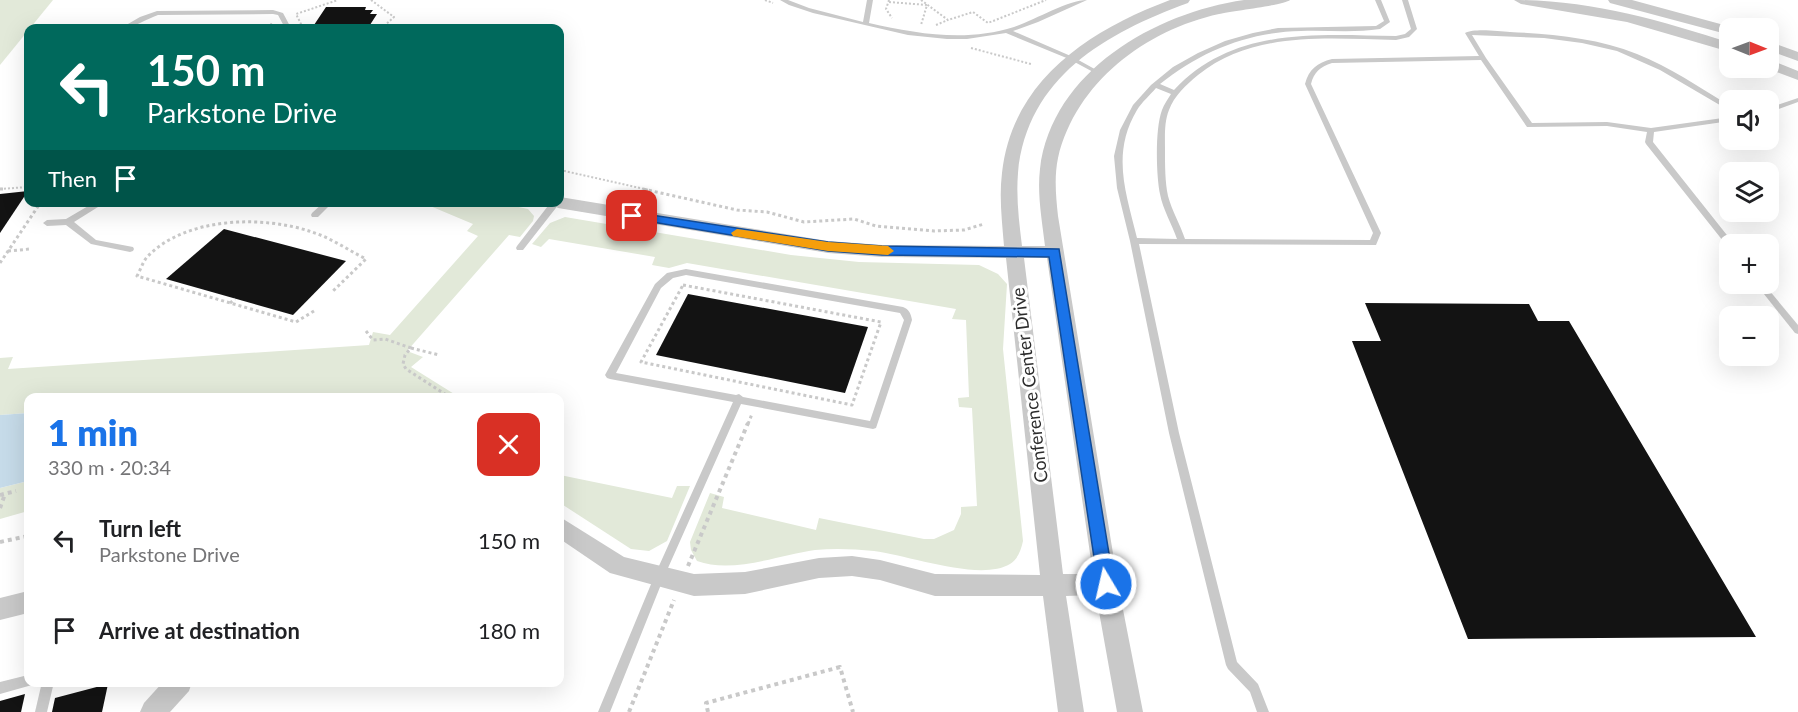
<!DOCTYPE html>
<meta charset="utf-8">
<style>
:root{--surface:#fff;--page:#f2f2f2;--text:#202124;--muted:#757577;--accent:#1a73e8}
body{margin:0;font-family:Lato,sans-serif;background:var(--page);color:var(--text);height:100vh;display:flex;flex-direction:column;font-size:22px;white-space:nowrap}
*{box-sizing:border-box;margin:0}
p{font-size:20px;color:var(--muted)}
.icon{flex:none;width:33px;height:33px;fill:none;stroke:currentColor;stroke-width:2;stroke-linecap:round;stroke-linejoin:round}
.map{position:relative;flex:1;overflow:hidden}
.details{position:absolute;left:24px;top:393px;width:540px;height:294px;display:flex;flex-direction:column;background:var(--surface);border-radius:12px;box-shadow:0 6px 24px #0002}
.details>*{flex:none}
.top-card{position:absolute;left:24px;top:24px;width:540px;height:183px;border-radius:12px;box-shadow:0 6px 24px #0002;background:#00695c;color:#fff;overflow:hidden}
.needle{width:39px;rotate:91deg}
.tools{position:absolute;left:1719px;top:18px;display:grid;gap:12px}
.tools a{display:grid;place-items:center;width:60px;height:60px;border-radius:12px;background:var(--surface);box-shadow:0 6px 24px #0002;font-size:30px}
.pin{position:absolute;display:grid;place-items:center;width:51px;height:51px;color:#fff;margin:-26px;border-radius:12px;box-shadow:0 3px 9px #0006}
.me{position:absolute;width:66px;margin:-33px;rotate:351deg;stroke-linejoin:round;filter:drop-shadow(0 0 4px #0008)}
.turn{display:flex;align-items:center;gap:21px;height:126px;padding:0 24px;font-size:27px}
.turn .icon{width:78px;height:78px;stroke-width:2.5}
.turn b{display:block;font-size:42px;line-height:51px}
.then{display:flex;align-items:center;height:57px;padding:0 24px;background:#0003;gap:12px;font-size:22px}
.round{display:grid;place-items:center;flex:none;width:63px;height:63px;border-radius:12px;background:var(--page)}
.summary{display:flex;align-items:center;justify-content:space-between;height:102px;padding:0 24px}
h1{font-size:36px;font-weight:800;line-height:45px;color:var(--accent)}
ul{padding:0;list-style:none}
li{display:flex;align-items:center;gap:18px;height:90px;padding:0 24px}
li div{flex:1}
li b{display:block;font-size:22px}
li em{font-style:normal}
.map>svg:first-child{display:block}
</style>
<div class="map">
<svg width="1798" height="712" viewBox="0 0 1798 712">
<rect width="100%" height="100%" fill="#fff"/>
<!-- green -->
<g fill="#e2e9d9">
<polygon points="0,0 53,0 0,65"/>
<polygon points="423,203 500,203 528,209 534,216 533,221 520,237 509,235 407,351 423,357 411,367 459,397 28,398 28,413 0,415 0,358 13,357 8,369 369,345 373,332 390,335 478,236 467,231 473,224"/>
<path d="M565,217L791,255L859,262L979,265L998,274L1007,284L1003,349L1023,541C1021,550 1018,559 1010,564C980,582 908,555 874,551C854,549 835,548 815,550C779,555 733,574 697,561L691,550L690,542L710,493L724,497L722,508L816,530L819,518L924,539H934L954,530L961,514V507L977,506L972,408L959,407L958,398L969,397L966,320L952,319L956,309L687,263L669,268L652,265L655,257L549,239L541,247L532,244L550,223Z"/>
<polygon points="560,475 672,498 677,486 690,486 667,541 649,551 631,549 560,503"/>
<polygon points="28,481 28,511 0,519 0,488"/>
</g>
<!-- water -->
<polygon fill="#c6dbe9" points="28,413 28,481 0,488 0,415"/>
<!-- building -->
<g fill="#131313">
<polygon points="326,7 366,7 365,10 373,10 370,14 377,14 368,28 312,28"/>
<polygon points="28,191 0,233 0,194"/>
<polygon points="224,229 346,261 293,315 166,279"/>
<polygon points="688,294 868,327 845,393 656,355"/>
<polygon points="1365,303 1529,304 1538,321 1569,321 1756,637 1468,639 1352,341 1381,341"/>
<polygon points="108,684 102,712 52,712 55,698"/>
<polygon points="25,694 21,712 0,712 0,701"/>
</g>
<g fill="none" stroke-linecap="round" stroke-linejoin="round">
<!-- path-far2 -->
<g stroke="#c9c9c9" stroke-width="2" stroke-dasharray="2 2" stroke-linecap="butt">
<polyline points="371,0 394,17 382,28"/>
<polyline points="765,0 773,3"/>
<polyline points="889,0 886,9 892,18"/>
<polyline points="921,0 948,20 973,12 988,23 1046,0"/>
<polyline points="889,2 927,5 921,25"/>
<polyline points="936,25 948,20"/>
<polyline points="268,28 272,23"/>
<polyline points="303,28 296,14 338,0"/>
<polyline points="971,48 1031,64"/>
<polyline points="560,170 649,190"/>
<polyline points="0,189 28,187"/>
</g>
<!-- path-far1 -->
<g stroke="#c9c9c9" stroke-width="3" stroke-dasharray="3 3" stroke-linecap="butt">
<polyline points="0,189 5,189"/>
<polyline points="643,189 737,210 767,212 804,222 854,219 876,226 934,231 964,230 984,224"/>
<polyline points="8,251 30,249"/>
<polyline points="0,263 41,202"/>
<polygon points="683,285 881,322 852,405 641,362"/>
<polyline points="230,303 235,299"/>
<path d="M314,311L296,322L137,276C141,269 143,261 148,256C186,217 263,215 312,232C331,238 348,250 366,259L332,292"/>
<polyline points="366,331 373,340 385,339 411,348 405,355 403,364 406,369 451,398"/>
<polyline points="411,348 439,355"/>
<polyline points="748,424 752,414"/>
</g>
<!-- path -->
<g stroke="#c9c9c9" stroke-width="4" stroke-dasharray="4 4" stroke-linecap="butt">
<polyline points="0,495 16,491"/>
<polyline points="0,508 5,494"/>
<polyline points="0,542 28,536"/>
<polyline points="688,566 748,423"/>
<polyline points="629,712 674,600"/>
<polyline points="708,712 706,703 840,667 853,712"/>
</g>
<!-- lane -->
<g fill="#c9c9c9" fill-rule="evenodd">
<path d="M780,0H788L809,8L863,22L867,0H873L869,23C917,34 967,42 1014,27C1035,20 1068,0 1087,0L1038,22L1013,31L1073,57L1100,72L1099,73H1095L1069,59L1006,33L967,39H947L908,35L813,13L789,5Z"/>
<path d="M1375,0H1381L1390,22L1380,29C1354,33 1327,30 1301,31C1248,32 1201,51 1160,84L1174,90C1234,26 1317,35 1396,36L1405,34L1411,29L1402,0H1408L1417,29L1409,37L1396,40C1329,39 1254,30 1198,75C1186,85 1174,96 1169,110C1164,122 1165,137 1165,150C1165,165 1165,182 1168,196C1172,211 1180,224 1185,239L1370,240L1373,233L1305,84C1309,69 1317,63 1332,59L1479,56L1465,33C1474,28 1498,31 1510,32C1553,34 1597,38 1637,54C1670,67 1699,87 1730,106V111L1660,70L1617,51L1582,43L1544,38L1472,35L1486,58L1532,123L1607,122L1651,128L1730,117V121L1654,132L1653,142L1734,244H1730V247L1727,246L1646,144L1645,142L1647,132L1607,126L1527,127L1481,60L1332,63C1320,67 1314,72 1311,84L1381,233L1376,245L1139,244L1179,433L1237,662L1258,684L1269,712H1257L1250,692L1228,669L1226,665L1169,433L1130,241L1117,188L1114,156L1120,130L1133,105L1151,85L1173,67L1198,53L1225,41L1253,33L1278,28L1376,26L1384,21ZM1156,88L1171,94C1168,99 1164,104 1162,110C1155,128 1156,175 1160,194C1163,210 1172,224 1177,239L1137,238C1126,192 1111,154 1137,110C1142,102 1150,95 1156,88Z"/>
<path d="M273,10L283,13L291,28H285L278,15L273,14L158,15C146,19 132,29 121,28L140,17L157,11Z"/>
<polygon points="1798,98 1798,102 1768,113 1768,108"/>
<polygon points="560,201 560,202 559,204 523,250 517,250 516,248 517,246 551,202 560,202"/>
<polygon points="95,202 106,202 74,222 96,240 133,247 134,249 133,251 130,252 91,244 66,225 47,226 43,223 47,220 66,219"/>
<polygon points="324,202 333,202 318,217 312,217 311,215 312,213"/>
<path d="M686,269L903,307C909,309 911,314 912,320L876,428L873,429L741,404L664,577L610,712H598L654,577L733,402L610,379L607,378L605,375L655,284L667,273ZM686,275L900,313L904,320L870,421L743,397L739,394L736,395L616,373L661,288L673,278Z"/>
<polygon points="1756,284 1764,284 1798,325 1798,334 1795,333"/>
<polygon points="28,675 28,682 33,682 32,685 0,694 0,682"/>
<polygon points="42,682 54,682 47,712 35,712"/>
</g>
<!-- street -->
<g fill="#c9c9c9" fill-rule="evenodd">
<path d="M1170,0H1190L1188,3C1106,33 1027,77 1018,173C1016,197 1019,222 1022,246H1045C1042,220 1037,194 1040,169C1052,71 1155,13 1244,0C1259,0 1275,0 1290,0C1285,5 1232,11 1219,14C1146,30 1076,82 1058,158C1054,177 1056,197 1058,216L1118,584L1143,712H1117L1096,595L1066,596L1084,712H1058L1043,596H935L880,580L852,576L819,578L745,594L694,596L610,573L560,539V517L624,557L694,574L745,572L819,558L852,556L880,560L935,574L1040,575L1006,258L882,257L828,253L558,208L550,202H560V197L828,241L882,245L1004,246C1002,221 999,197 1002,173C1012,80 1090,30 1170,0ZM1024,258H1047L1093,574H1063Z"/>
<path d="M1514,0C1588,0 1660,20 1730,43V52L1627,22L1521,4Z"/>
<polygon points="1608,0 1632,0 1735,28 1730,28 1730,35 1610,3"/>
<polygon points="1768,41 1798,52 1798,61 1768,50"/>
<polygon points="1768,59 1798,71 1798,80 1766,68 1768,68"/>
<polygon points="28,591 28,613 0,620 0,598"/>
<polygon points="163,682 192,682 189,691 170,712 140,712 144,703"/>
</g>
</g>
<!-- route -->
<polygon fill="#1a73e8" stroke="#114b97" stroke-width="1.5" points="632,212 828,242 882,246 1059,249 1114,584 1112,589 1106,591 1100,589 1098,584 1049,257 882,255 828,251 628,218 626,216"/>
<!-- slow -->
<polygon fill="#f59e0b" points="737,229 828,242 888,246 894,251 888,255 828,251 733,236 731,233"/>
<g text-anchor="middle" stroke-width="6" stroke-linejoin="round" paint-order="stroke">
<!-- street labels -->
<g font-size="18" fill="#2c2c2c" stroke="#fff">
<text transform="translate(1030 385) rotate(-97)" y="6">Conference Center Drive</text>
</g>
</g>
</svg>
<div class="tools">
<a><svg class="needle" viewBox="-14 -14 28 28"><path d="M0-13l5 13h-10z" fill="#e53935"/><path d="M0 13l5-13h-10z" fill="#757577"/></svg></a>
<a><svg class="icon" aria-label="sound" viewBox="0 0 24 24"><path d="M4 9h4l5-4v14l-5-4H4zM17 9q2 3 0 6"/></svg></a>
<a><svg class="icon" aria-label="layers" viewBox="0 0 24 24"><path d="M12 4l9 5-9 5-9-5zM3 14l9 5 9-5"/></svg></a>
<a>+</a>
<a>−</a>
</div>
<div class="pin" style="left:632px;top:216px;background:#d93025"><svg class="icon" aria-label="arrive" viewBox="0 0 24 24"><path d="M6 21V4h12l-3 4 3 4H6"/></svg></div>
<svg class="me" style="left:1106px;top:584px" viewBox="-20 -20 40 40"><circle r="17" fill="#1a73e8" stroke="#fff" stroke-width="3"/><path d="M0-11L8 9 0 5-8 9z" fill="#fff"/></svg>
<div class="top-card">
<div class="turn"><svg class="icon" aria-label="left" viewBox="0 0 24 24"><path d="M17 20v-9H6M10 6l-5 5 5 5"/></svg><div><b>150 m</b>Parkstone Drive</div></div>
<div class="then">Then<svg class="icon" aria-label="arrive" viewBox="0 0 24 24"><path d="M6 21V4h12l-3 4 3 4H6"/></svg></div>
</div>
<section class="details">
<div class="summary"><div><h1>1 min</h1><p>330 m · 20:34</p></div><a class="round" style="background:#d93025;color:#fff"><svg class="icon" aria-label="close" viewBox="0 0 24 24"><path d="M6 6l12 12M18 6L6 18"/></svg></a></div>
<ul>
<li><svg class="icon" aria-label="left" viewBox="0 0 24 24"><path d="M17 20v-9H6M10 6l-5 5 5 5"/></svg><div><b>Turn left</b><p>Parkstone Drive</p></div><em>150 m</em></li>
<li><svg class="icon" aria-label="arrive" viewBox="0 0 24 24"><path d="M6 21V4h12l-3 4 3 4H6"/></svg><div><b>Arrive at destination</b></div><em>180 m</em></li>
</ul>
</section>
</div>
